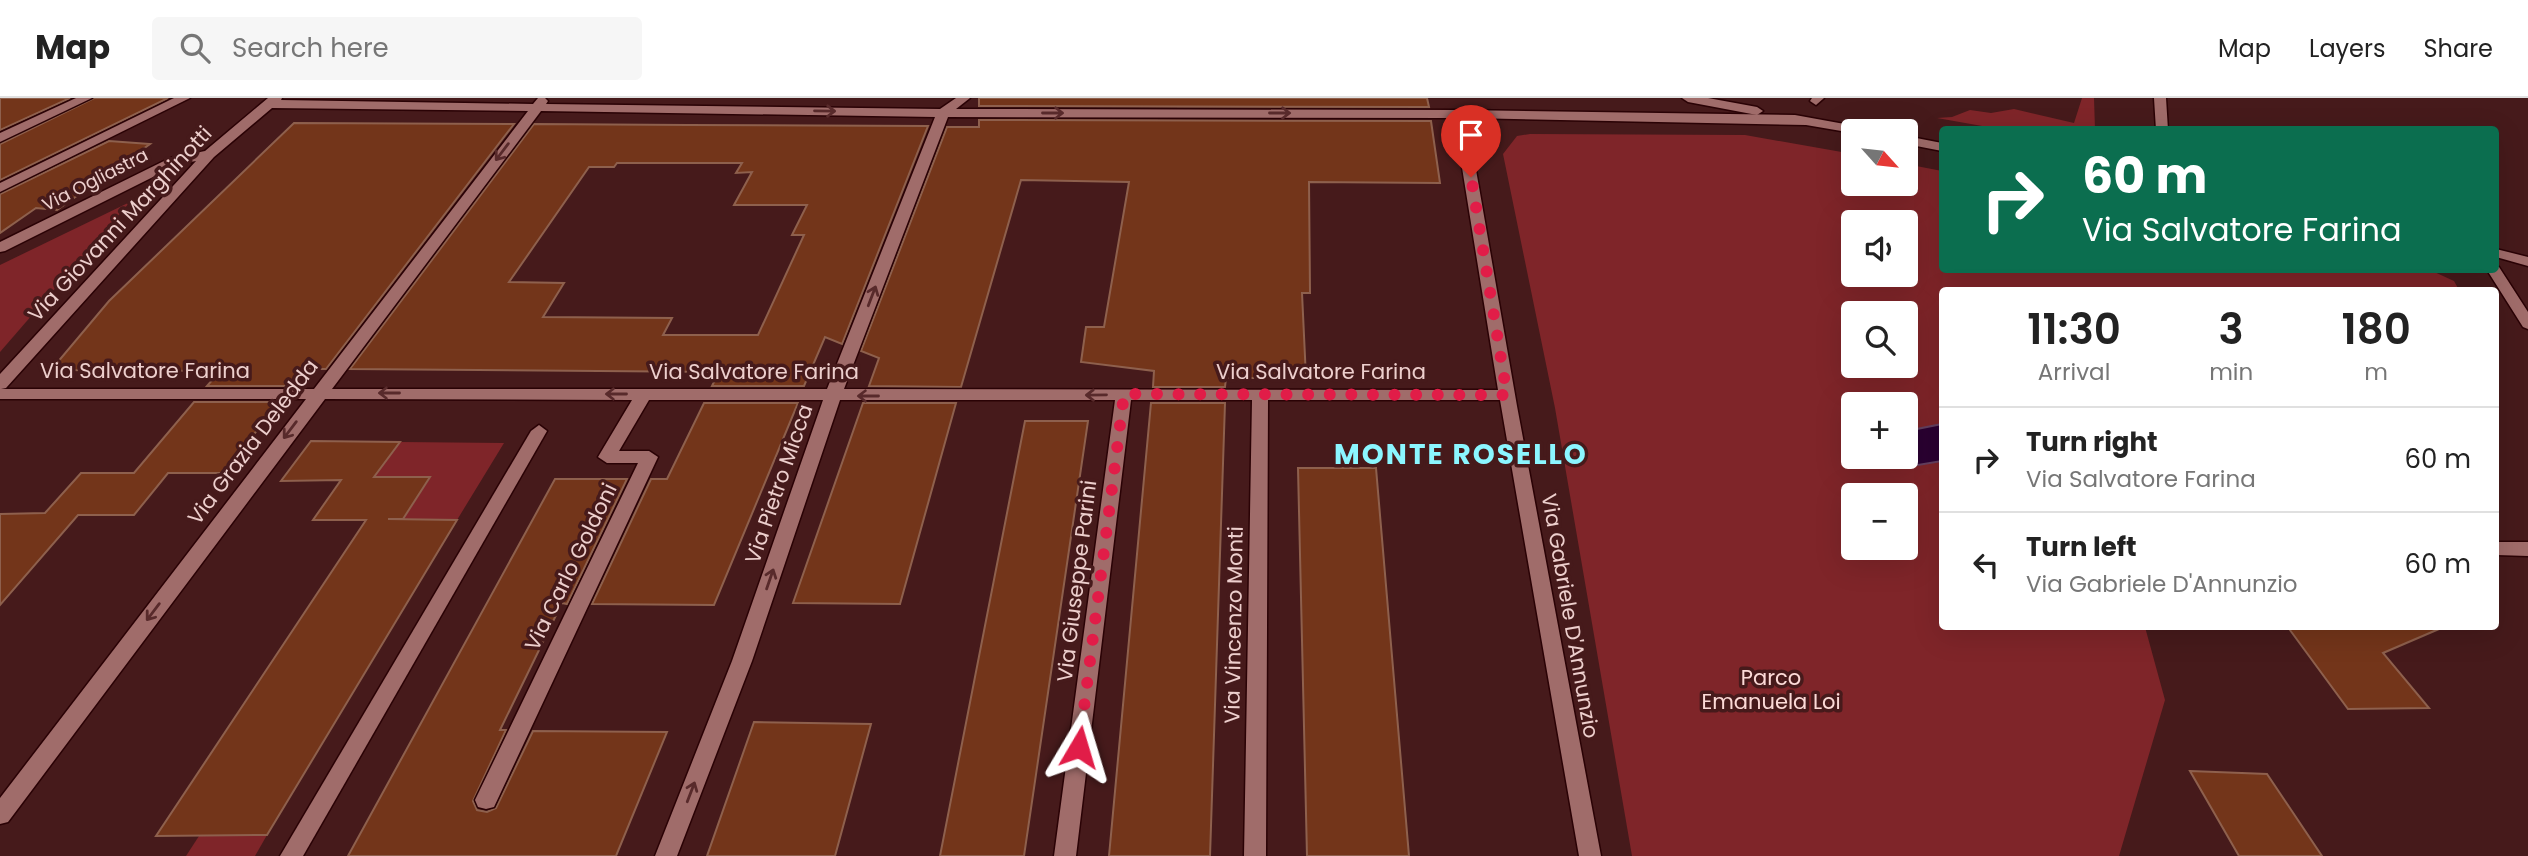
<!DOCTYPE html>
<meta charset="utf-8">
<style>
:root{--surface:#fff;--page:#f6f6f6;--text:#222;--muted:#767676;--line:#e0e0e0}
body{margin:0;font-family:Poppins,sans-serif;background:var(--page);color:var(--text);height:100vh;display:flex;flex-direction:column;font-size:26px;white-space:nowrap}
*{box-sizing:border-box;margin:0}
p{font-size:23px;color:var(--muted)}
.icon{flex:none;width:38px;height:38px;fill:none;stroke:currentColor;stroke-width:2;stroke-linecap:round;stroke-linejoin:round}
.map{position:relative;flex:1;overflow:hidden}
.panel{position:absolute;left:1939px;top:189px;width:560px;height:343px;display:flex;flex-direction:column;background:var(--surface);border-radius:7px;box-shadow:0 7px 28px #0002}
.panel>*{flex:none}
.top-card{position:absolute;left:1939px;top:28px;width:560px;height:147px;border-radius:7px;box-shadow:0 7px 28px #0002;background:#0b6e4f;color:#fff;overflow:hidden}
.needle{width:46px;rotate:117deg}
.fabs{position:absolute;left:1841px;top:21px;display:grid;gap:14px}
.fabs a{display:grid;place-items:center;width:77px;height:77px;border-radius:7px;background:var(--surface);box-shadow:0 7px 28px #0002;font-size:35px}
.pin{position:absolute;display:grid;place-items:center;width:60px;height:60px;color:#fff;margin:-72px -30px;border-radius:50% 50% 50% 0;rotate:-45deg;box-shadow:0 0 7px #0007}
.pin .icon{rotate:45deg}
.me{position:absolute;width:77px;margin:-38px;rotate:7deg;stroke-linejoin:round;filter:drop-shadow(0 0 5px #0008)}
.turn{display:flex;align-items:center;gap:24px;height:147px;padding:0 28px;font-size:32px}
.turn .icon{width:91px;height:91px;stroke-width:2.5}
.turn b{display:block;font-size:49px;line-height:60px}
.eta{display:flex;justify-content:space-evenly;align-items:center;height:119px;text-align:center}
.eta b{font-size:42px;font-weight:600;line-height:49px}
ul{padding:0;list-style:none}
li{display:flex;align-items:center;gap:21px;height:105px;padding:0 28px;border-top:2px solid var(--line)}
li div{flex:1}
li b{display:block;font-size:26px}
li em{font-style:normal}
header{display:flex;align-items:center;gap:42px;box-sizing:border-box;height:98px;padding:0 35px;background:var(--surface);border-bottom:2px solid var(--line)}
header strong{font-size:33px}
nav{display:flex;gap:38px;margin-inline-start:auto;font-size:24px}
.search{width:490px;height:63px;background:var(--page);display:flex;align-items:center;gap:18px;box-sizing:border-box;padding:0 24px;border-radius:7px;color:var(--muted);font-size:26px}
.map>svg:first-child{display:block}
</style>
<header>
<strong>Map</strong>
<div class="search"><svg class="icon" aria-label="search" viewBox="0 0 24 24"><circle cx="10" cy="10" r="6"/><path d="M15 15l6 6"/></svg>Search here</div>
<nav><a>Map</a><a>Layers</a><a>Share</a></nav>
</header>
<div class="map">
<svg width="2528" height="758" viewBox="0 0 2528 758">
<rect width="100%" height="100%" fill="#461a1b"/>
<!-- green -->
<g fill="#7f2529" fill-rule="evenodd">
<polygon points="2082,0 2094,0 2095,31 1999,31 1937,20 1952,19 1970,12 1991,15 2014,11 2074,25"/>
<path d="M1530,36L1745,37L1853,56V86H1906V66L1942,73V172H2430L2454,183L2459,192H1942V528L2145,529L2165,602L2119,758H1632L1555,310L1503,56L1517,38ZM1853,124H1906V177H1853ZM1853,215H1906V268H1853ZM1853,306H1906V359H1853ZM1853,397H1906V450H1853Z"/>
<polygon points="130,104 0,254 0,167"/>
<polygon points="400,344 504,345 457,422 403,422 430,380 374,379"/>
<polygon points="267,737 255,758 186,758 199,738"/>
</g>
<!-- water -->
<polygon fill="#2b0232" stroke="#654060" stroke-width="2" points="1942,326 1942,363 1918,367 1906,361 1909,347 1908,341 1912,332"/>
<!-- building -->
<g fill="#73351a" stroke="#8e604d" stroke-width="2" fill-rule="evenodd">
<polygon points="0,0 70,0 0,32"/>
<polygon points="94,0 168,0 0,82 0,46"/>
<polygon points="979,0 1427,0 1429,9 979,8"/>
<polygon points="979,22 1431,23 1440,85 1309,84 1310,195 1302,195 1306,280 1226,280 1225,289 1153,289 1154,273 1081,264 1086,229 1104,229 1129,84 1021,82 961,289 869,288 879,260 861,253 947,29 979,29"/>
<polygon points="294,25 514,26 326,271 304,271 290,288 207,288 220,273 51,272 109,203"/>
<path d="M534,26L687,27L928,28L842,246L825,239L804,288H712L719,274L350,271ZM617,65H742L736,75L752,74L734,107H807L792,137H804L758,237H663L672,220L543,219L564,185L509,184L589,69H614Z"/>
<polygon points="109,43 150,46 57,112 36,110 0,135 0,96"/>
<polygon points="194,304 279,304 224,375 168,375 134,417 78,417 0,507 0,416 45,415 81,375 134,375"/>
<polygon points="704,305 798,305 714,507 592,506 651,381 667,381"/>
<polygon points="863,305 956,305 900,506 793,505"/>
<polygon points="1151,305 1225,305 1210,758 1109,758"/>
<polygon points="1025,323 1088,323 1024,758 940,758"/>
<polygon points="311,343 400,344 374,379 430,379 403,421 388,421 457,422 267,737 156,738 366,422 313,422 341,382 281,383"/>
<polygon points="1298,370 1376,370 1409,758 1307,758"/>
<polygon points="555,381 627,381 567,506 562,505 500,632 506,632 473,703 477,712 487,714 496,710 533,633 667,634 616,758 348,758"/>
<polygon points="2287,528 2446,528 2383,555 2429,610 2348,611"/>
<polygon points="754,624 871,626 835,758 707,758"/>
<polygon points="2190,673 2267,676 2322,758 2239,758"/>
</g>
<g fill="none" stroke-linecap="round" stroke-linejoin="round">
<!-- minor casing -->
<g stroke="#2a0205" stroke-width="3">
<g id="minor">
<polygon points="76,0 92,0 0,44 0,35"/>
<polygon points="174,0 190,0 0,94 0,85"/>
<path d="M268,0H282L281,2L533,6L538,0H545L548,3L546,6L940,11L956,0H970L956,11L1460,12L1795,17L1861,29L1867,33H1853V35L1806,27L1467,20L1517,308L1601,758H1579L1500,302H1268L1266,758H1244L1252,302H1131L1076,758H1054L1115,302H840L752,563L677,758H655L732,563L823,302H649L619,353H649L658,359L494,709L486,711L478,709L475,702L638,365H607L598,359L632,302L325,301L8,724L0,726V700L306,301H0V276L196,63L179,66L5,153L0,154V144L170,60L205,53ZM272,10L528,13L314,291H1L6,290L214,59ZM541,13L935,19L827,291H332ZM948,19L1454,20L1498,292L844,291Z"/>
<polygon points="1682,0 1708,0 1757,9 1763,13 1757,17 1688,4"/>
<polygon points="1812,0 1824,0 1816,7 1810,3"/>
<polygon points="2154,0 2166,0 2168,32 2156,32"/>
<polygon points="1906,38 1942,45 1942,53 1906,46"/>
<polygon points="2496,151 2528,159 2528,168 2496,159"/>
<polygon points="2496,168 2499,169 2528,214 2528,231 2523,229 2487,172 2496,172"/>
<polygon points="539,327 547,333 303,758 280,758 531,333"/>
<polygon points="2496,444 2528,444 2528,458 2496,457"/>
</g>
</g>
<!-- minor -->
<use href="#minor" fill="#a06c6a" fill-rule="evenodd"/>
</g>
<!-- one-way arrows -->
<defs><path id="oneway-shaft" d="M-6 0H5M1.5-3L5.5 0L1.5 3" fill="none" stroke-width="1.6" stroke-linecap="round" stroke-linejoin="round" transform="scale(1.75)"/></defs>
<g stroke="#582a2b">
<use href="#oneway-shaft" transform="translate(825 13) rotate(1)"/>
<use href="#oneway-shaft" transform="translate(1053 15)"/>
<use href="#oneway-shaft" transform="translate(1280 15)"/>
<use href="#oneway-shaft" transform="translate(502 54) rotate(127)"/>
<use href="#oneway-shaft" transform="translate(872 198) rotate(-69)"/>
<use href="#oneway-shaft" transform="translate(389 295) rotate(-180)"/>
<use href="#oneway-shaft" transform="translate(616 296) rotate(-180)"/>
<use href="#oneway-shaft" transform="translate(1096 297) rotate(179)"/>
<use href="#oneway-shaft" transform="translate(868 298) rotate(-180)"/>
<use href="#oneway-shaft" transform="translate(290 332) rotate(127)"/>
<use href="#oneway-shaft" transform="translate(770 481) rotate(-71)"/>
<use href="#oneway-shaft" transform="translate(153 514) rotate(127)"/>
<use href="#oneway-shaft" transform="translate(691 694) rotate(-69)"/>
</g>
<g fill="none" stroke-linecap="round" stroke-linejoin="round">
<!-- route -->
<polyline stroke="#e11d48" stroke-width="12" stroke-dasharray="0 21.6" points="1079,649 1124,296 1507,297 1471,79"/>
</g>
<g text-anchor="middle" stroke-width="7" stroke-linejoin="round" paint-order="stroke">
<!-- far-street labels -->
<g font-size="18" fill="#edcfcd" stroke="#461a1b">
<text transform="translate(95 82) rotate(-27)" y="6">Via Ogliastra</text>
</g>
<!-- street labels -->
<g font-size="21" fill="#edcfcd" stroke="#461a1b">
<text transform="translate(120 126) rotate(-47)" y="7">Via Giovanni Marghinotti</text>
<text x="145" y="280">Via Salvatore Farina</text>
<text x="754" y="281">Via Salvatore Farina</text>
<text x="1321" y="281">Via Salvatore Farina</text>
<text transform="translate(253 344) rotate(-53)" y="7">Via Grazia Deledda</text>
<text transform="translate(779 386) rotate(-71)" y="7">Via Pietro Micca</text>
<text transform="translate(571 469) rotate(-64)" y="7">Via Carlo Goldoni</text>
<text transform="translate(1077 483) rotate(-83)" y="7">Via Giuseppe Parini</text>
<text transform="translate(1570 518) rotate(80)" y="7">Via Gabriele D'Annunzio</text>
<text transform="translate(1234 527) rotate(-89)" y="7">Via Vincenzo Monti</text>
</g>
<!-- park labels -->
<g font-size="21" fill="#fcdad7" stroke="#461a1b">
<text x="1771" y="587">Parco<tspan x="1771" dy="24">Emanuela Loi</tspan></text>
</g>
<!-- district labels -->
<g font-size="28" font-weight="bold" letter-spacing="2" fill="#8bf6ff" stroke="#461a1b">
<text x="1461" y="366">MONTE ROSELLO</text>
</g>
</g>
</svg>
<div class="fabs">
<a><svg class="needle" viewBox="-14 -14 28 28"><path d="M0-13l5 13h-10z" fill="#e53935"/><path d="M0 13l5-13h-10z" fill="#767676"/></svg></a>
<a><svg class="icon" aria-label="sound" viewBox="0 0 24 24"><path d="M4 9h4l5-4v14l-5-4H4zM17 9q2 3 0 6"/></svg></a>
<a><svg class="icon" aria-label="search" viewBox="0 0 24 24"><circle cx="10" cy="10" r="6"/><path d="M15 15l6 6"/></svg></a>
<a>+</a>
<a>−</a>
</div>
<div class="pin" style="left:1471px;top:79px;background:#d93025"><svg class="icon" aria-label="arrive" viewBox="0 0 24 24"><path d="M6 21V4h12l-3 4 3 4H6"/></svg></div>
<svg class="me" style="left:1079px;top:649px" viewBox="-20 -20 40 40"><path d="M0-17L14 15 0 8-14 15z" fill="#e11d48" stroke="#fff" stroke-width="4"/></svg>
<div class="top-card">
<div class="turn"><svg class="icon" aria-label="right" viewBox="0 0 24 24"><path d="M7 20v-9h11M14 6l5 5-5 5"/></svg><div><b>60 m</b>Via Salvatore Farina</div></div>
</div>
<section class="panel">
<div class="eta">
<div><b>11:30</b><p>Arrival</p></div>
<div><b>3</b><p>min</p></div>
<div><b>180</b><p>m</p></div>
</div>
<ul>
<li><svg class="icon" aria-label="right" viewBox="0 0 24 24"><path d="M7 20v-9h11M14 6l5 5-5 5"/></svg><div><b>Turn right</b><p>Via Salvatore Farina</p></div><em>60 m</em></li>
<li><svg class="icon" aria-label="left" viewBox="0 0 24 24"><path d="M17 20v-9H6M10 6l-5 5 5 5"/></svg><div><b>Turn left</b><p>Via Gabriele D'Annunzio</p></div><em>60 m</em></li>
</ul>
</section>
</div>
